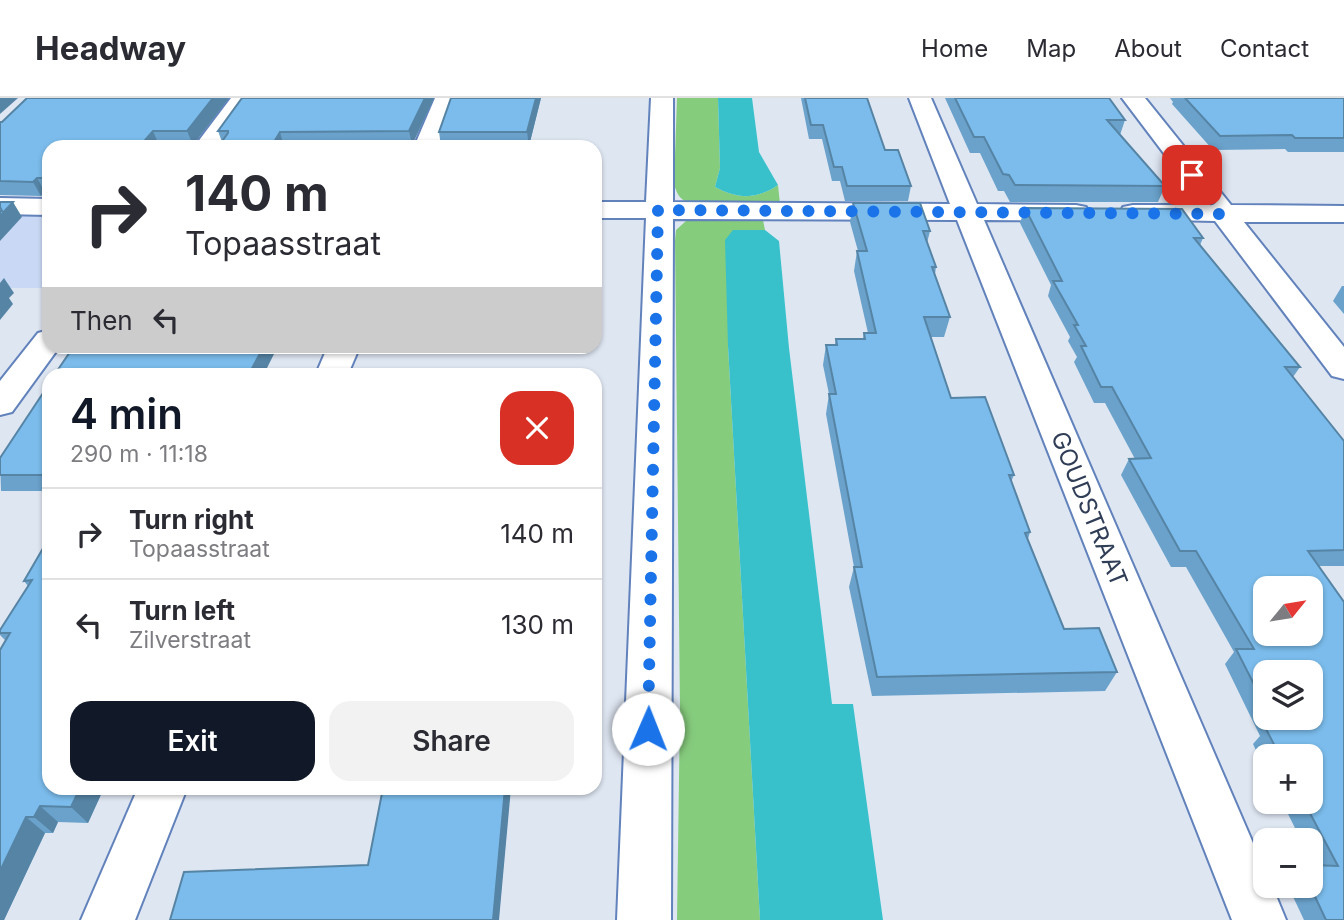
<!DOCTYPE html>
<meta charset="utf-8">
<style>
:root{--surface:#fff;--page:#f2f2f3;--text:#2b2b33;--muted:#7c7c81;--line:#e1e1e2;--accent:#111827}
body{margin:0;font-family:Inter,sans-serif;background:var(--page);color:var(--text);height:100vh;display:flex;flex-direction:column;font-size:26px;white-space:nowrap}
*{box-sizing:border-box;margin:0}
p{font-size:23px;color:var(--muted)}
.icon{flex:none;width:38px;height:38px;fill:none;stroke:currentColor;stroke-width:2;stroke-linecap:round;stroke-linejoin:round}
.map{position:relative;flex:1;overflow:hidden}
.details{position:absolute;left:42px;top:270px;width:560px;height:427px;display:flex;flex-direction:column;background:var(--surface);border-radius:21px;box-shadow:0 2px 5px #0004}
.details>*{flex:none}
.guide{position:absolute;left:42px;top:42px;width:560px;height:214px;border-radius:21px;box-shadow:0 2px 5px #0004;background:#fff;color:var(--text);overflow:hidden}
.needle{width:46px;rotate:60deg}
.buttons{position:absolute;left:1253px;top:478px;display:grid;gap:14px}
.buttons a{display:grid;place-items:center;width:70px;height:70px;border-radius:14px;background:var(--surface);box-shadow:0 2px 5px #0004;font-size:35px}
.pin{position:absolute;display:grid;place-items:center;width:60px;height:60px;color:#fff;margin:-30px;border-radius:14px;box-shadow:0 4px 10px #0006}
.me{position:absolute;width:77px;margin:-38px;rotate:1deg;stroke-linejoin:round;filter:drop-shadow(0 0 5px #0008)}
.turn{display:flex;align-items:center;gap:24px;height:147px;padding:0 28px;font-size:32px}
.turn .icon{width:91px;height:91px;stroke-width:2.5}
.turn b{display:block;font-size:49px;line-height:60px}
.then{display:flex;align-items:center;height:66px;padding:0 28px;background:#0003;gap:14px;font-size:26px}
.round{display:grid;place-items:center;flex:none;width:74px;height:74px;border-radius:21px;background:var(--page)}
.head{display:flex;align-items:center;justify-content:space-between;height:119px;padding:0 28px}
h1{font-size:42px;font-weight:600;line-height:52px;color:var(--accent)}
.action{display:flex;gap:14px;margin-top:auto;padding:14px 28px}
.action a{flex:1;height:80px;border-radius:21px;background:var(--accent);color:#fff;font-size:28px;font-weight:600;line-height:80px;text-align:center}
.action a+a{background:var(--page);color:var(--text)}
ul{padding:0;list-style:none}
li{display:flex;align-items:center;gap:21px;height:91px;padding:0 28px;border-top:2px solid var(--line)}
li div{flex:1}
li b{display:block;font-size:26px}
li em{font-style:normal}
header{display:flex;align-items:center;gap:42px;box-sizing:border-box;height:98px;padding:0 35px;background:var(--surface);border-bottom:2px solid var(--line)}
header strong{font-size:33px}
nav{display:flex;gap:38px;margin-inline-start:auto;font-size:24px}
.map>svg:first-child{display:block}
</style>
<header>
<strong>Headway</strong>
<nav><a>Home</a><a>Map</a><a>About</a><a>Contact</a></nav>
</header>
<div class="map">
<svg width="1344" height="822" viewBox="0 0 1344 822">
<rect width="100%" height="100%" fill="#dee6f2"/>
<!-- built -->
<polygon fill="#c9d9f5" points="0,117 49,118 49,190 0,190"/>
<!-- green -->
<g fill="#86cc7d">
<path d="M677,0H718L720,70L715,89C738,101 756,102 778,87L780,106C759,106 704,111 687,104C678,100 677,94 674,87Z"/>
<polygon points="705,121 763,122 765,132 733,132 728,248 760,822 677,822 680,611 675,143 676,132 686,123"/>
</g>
<!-- water -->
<g fill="#38c1cb">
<path d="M718,0H752L759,54L778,87C756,102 738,101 715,89L720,70Z"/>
<polygon points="733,132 765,132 779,143 789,250 832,606 853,606 883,822 760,822 728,248 725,142"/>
</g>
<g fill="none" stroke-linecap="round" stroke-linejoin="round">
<!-- street casing -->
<g stroke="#6282bc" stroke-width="4">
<g id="street">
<polygon points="231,0 254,0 218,49 194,49"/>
<polygon points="435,0 457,0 438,49 414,49"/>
<polygon points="651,0 673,0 673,104 950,106 909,0 931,0 977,106 1076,107 1086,109 1089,115 1086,121 1076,123 984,122 1265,773 1265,788 1272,788 1286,822 1232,822 957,122 673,121 671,822 617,822 646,120 595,120 595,104 646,104"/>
<polygon points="1122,0 1145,0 1231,107 1344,108 1344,124 1244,124 1344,249 1344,281 1332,278 1215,123 1123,121 1120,115 1123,109 1133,107 1203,107"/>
<polygon points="0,100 49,101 49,117 0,116"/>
<polygon points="49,232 49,248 60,248 12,314 0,317 0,283 38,235"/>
<polygon points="328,248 360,248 348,276 316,276"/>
<polygon points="138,690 187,690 135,822 81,822"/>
</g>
</g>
<!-- street -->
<use href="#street" fill="#fff" fill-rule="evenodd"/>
</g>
<!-- wall -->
<g fill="#6aa2cb" fill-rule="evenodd">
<polygon points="27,0 229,0 193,47 49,49 49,94 45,94 41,98 0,97 0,24 2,24"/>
<polygon points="242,0 434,0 412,47 218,49 222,44 218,33"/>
<polygon points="451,0 541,0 529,48 441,48 439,34"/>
<polygon points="801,0 867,0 885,52 911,88 908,103 845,103 840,83 832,83 822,41 809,41"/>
<polygon points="945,0 1109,0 1125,22 1120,37 1165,88 1158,104 1010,104 1004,93 998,93 980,55 970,55"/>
<polygon points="1170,0 1344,0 1344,54 1288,54 1285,51 1213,52 1172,6 1173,4"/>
<polygon points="853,105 930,133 927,145 936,169 935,176 950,219 944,239 931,239 951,300 1014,377 1011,384 1030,434 1028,441 1064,531 1117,574 1105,593 872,598 849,489 854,469 826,316 829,296 823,267 826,247 835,247 836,241 863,241 864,235 868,235 854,173 857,153 858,153 850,124"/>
<path d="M1025,110L1203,140L1200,147L1300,269L1293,279L1344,343V468H1319L1344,822H1304L1288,788H1311L1314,768L1311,760V742H1301L1282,704H1311V658H1265V671L1253,646L1260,638L1225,566L1234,554L1186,469H1171L1121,377L1129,361H1135L1105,305H1094L1074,264L1077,259L1068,243L1070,239L1048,198L1051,187L1020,125ZM1265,574L1311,620H1265Z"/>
<polygon points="1342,188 1344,188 1344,216 1333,203"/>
<polygon points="49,286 49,393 1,393 0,360"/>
<polygon points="49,440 49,690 104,690 88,725 58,724 53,735 45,735 4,822 6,543 0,537 0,532 28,488 24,483"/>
</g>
<!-- shaded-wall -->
<g fill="#5684a5">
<polygon points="0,0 18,0 0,16"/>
<polygon points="213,0 229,0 193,47 187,33"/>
<polygon points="425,0 434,0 412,47 409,33"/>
<polygon points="536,0 541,0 529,48 527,34"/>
<polygon points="153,33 159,47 157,49 139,49"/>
<polygon points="280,34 284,49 271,49"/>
<polygon points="37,80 45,94 41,98 33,84"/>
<polygon points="13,104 22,119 0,143 0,118"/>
<polygon points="4,180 14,195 9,200 13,206 0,222 0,185"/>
<polygon points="264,248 278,248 264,276 249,276"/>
<polygon points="80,690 104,690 88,725 71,709"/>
<polygon points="505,690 511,690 499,822 493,822"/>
<polygon points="40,708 58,724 53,735 34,719"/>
<polygon points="26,719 45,735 4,822 0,822 0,773"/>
</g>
<!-- building -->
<g fill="#7bbcec" stroke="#5684a5" stroke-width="2" fill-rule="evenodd">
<polygon points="27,0 213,0 187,33 153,33 139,49 49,49 49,80 37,80 33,84 0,83 0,24 2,24"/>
<polygon points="242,0 425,0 409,33 280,34 271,49 218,49 228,35 228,33 218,33"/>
<polygon points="451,0 536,0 527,34 439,34"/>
<polygon points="805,0 867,0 885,52 898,52 911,88 847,88 842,69 834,69 823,27 811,27"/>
<polygon points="955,0 1109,0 1125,22 1107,22 1165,88 1015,87 1009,77 1003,76 984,39 974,39"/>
<polygon points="1185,0 1344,0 1344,40 1295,40 1292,37 1220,38"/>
<polygon points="0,104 13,104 0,118 0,113 2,113 0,109"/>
<polygon points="853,105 920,105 930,133 923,133 936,169 932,169 950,219 924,219 951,300 985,299 1014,377 1009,377 1030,434 1025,435 1064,531 1099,530 1117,574 877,579 854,469 862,469 829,296 836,296 826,247 837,247 836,241 865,241 864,235 876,235 857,153 867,153"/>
<path d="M1025,110L1182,111L1203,140H1194L1300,269H1285L1344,343V452L1308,453L1344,504V822H1326L1310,788H1311V767L1338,768L1304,704H1311V658H1280L1266,631H1277L1271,620H1311V574H1265V608L1236,551H1254L1196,453H1180L1129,361L1151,360L1112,289H1101L1081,248H1086L1074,227H1078L1053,183H1062ZM1265,490H1311V536H1265Z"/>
<polygon points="74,248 264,248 249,276 55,276"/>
<polygon points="49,286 49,377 0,377 0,360"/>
<polygon points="49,440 49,690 80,690 71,709 40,708 34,719 26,719 0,773 0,552 10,535 0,535 0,532 32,482 24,483"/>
<polygon points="383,690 505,690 493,822 170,822 184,774 368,767"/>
</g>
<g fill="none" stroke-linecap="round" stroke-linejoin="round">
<!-- route -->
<polyline stroke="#1a73e8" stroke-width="12" stroke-dasharray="0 21.6" points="648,631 658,112 1222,116 1192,77"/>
</g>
<g text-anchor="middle" stroke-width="5" stroke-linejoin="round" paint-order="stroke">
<!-- street labels -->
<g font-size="24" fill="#2f3d56" stroke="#fff">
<text transform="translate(1089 411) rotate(68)" y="8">GOUDSTRAAT</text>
</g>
</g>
</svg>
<div class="buttons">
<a><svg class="needle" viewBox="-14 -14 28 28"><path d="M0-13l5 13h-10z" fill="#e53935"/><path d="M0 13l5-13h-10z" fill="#7c7c81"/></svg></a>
<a><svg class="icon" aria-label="layers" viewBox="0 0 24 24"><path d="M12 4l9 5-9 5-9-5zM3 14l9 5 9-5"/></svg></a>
<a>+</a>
<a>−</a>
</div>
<div class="pin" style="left:1192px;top:77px;background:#d93025"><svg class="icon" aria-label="arrive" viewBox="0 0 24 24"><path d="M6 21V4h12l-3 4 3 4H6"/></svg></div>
<svg class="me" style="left:648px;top:631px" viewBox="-20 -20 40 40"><circle r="19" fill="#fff"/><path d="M0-13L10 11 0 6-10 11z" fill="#1a73e8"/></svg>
<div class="guide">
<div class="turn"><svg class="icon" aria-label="right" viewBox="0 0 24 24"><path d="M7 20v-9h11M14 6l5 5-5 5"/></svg><div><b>140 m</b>Topaasstraat</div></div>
<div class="then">Then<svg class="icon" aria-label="left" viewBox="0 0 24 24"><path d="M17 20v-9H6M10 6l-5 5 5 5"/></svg></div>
</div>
<section class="details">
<div class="head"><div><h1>4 min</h1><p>290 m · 11:18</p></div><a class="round" style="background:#d93025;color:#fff"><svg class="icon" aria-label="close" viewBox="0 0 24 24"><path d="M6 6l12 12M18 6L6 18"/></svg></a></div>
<ul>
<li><svg class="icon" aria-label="right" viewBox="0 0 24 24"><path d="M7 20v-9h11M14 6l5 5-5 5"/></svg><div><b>Turn right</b><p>Topaasstraat</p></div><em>140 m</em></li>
<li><svg class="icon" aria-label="left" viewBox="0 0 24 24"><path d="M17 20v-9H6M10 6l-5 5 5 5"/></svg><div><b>Turn left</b><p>Zilverstraat</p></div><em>130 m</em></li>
</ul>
<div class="action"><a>Exit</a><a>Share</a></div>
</section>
</div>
